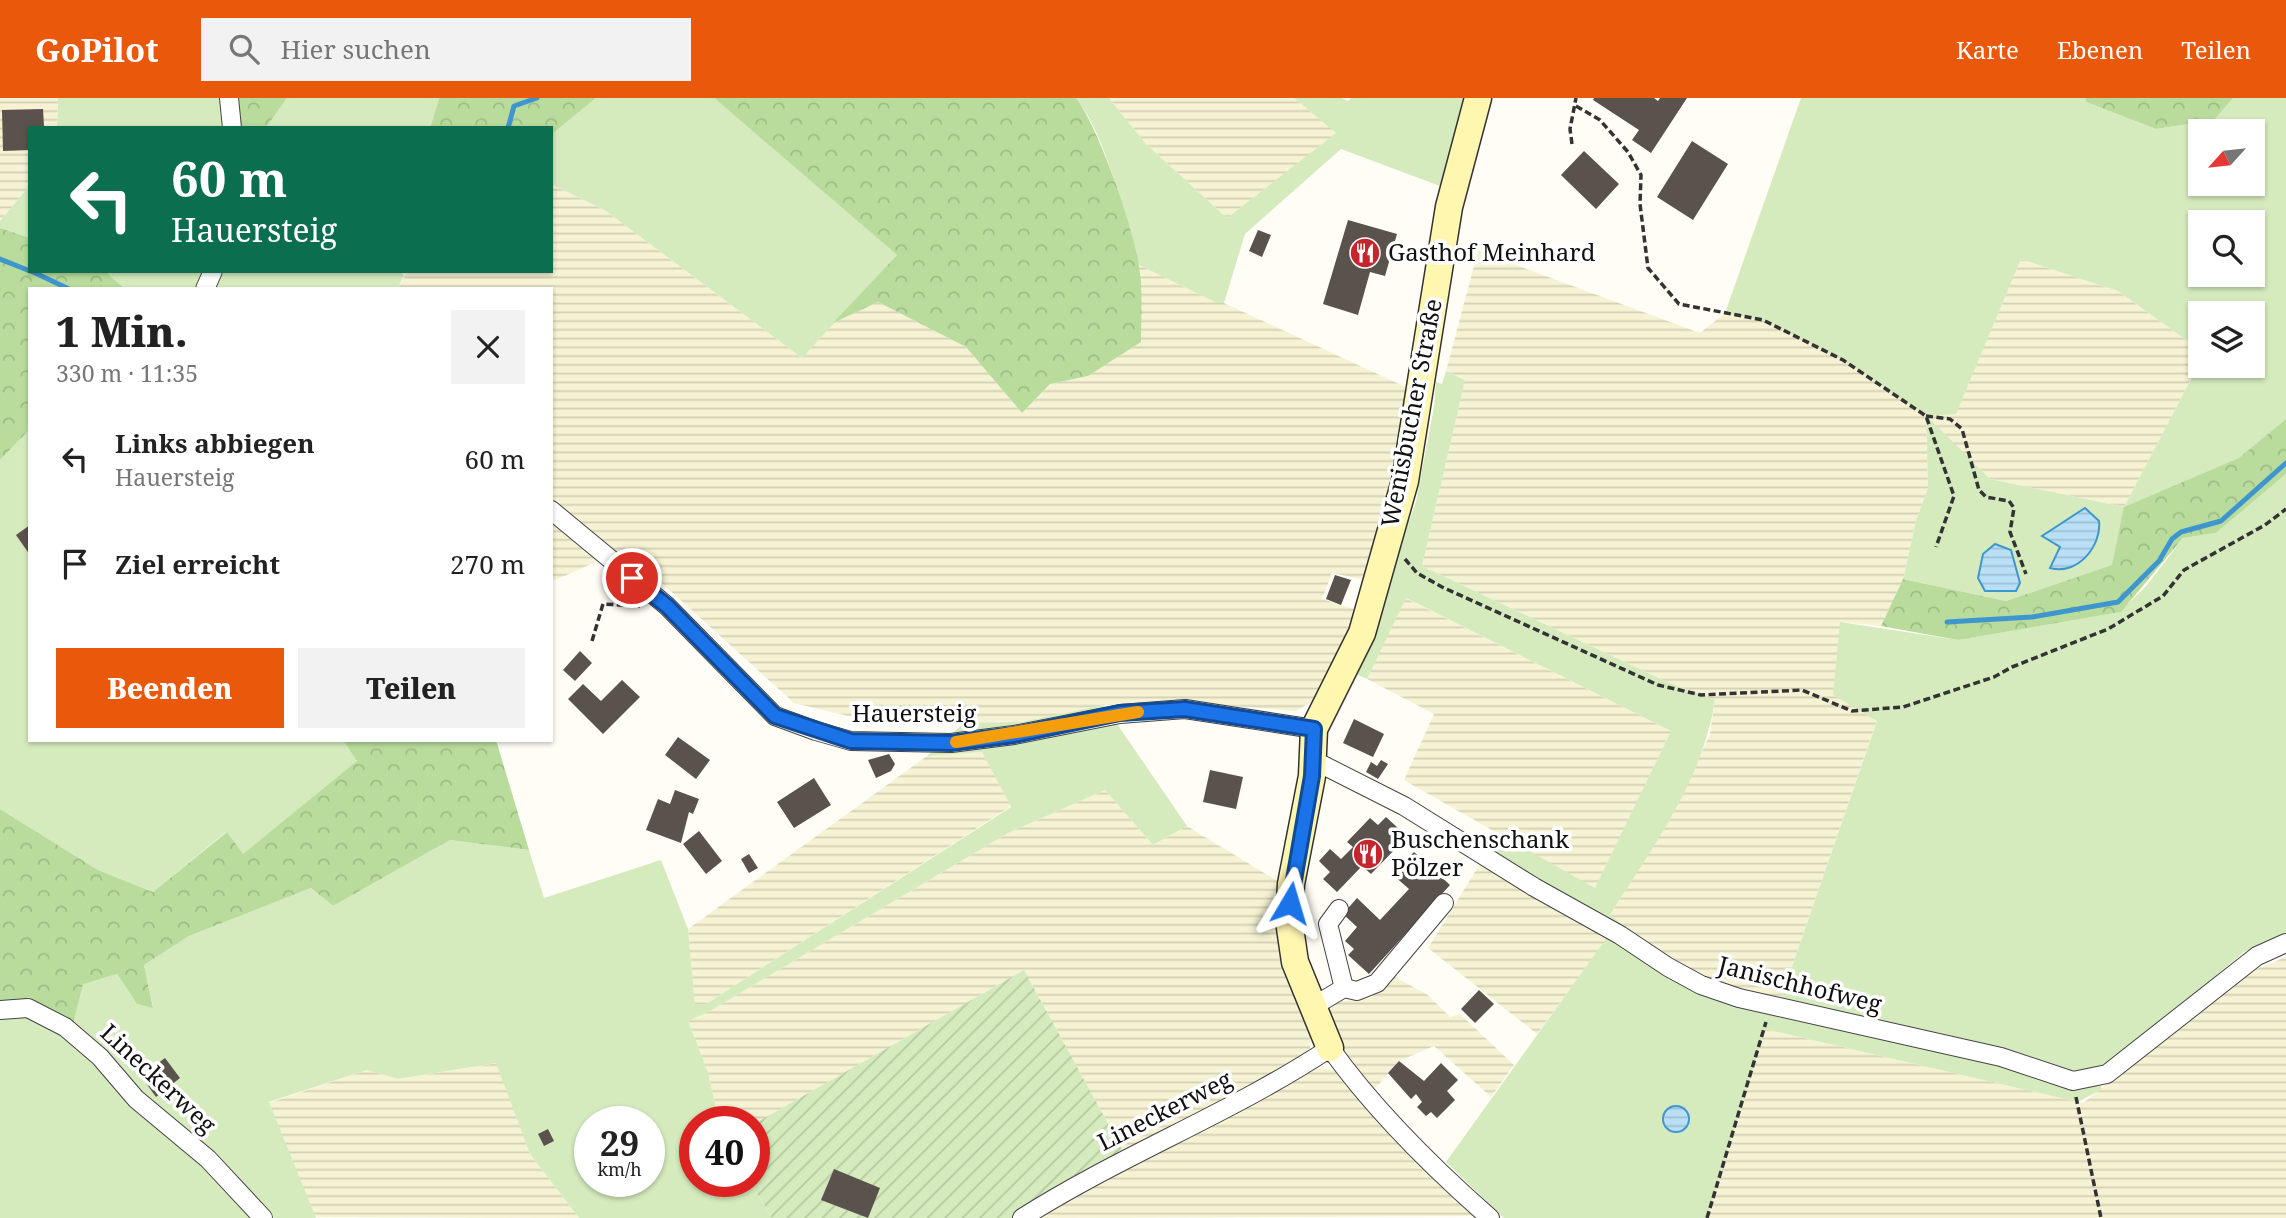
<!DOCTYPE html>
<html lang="de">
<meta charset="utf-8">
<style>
:root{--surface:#fff;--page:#f2f2f2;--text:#222;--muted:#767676;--accent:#ea580c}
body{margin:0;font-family:"Noto Serif",serif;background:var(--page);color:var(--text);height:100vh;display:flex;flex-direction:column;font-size:26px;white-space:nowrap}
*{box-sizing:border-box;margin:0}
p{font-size:23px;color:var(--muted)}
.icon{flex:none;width:38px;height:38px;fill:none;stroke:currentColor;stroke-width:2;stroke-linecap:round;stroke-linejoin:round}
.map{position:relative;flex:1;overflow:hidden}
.side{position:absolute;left:28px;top:189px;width:525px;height:455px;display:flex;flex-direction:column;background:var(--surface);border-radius:0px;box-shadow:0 2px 5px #0004}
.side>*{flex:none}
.hud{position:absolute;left:28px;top:28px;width:525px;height:147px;border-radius:0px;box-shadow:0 2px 5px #0004;background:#0b6e4f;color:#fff;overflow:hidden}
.needle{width:46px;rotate:243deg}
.tools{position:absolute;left:2188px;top:21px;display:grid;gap:14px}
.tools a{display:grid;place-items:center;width:77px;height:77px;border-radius:0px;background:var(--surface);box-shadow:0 2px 5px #0004;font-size:35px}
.speed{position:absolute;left:574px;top:1008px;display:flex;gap:14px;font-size:35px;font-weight:700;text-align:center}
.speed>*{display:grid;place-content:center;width:91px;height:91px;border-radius:50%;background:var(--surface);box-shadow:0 2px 5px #0004;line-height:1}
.speed small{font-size:18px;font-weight:400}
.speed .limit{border:10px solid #d22;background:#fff;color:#111}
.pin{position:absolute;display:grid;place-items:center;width:60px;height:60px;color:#fff;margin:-30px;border:4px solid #fff;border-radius:50%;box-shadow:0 2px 7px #0007}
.me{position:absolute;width:77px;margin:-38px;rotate:7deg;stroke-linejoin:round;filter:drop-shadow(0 0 5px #0008)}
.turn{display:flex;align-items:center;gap:24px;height:147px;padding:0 28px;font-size:32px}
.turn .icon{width:91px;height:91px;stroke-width:2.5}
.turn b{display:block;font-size:49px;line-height:60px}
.round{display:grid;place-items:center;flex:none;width:74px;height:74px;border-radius:0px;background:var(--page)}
.overview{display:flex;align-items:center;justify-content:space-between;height:119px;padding:0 28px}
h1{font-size:42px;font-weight:800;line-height:52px}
.primary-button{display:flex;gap:14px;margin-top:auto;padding:14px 28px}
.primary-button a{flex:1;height:80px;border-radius:0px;background:var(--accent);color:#fff;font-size:28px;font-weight:800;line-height:80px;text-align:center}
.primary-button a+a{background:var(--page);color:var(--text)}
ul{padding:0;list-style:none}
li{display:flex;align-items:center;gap:21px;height:105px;padding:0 28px}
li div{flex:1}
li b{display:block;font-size:26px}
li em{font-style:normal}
header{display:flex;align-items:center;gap:42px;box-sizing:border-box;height:98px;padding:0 35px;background:var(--accent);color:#fff}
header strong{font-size:33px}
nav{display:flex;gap:38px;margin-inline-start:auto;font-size:24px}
.search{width:490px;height:63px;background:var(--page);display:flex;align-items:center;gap:18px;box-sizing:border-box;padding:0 24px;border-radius:0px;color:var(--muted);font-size:26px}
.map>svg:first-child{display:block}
</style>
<header>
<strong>GoPilot</strong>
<div class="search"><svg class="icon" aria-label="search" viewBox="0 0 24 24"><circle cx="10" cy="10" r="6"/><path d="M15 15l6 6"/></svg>Hier suchen</div>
<nav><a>Karte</a><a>Ebenen</a><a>Teilen</a></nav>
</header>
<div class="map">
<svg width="2286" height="1120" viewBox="0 0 2286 1120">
<defs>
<pattern id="farmland-rules" width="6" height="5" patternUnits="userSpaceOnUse" patternTransform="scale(1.75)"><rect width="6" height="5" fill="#f6f3d4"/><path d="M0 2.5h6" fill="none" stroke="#d2cfb5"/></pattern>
<pattern id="forest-crowns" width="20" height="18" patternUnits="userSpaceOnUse" patternTransform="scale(1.75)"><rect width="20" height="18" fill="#b9dc9c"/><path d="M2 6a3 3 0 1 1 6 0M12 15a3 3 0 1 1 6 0" fill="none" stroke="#9ebc85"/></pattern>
<pattern id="garden-furrows" width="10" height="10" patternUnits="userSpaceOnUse" patternTransform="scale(1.75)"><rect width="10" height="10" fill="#d5ebbd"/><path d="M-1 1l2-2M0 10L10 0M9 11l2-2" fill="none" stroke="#b6c8a1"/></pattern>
<pattern id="water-rules" width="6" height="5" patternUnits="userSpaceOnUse" patternTransform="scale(1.75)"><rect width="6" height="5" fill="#b9e0f7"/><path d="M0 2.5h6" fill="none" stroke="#9ebfd3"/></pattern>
</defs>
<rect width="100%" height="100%" fill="#fffdf5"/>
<!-- farmland -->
<g fill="url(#farmland-rules)">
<polygon points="0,0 58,0 57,30 30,30 30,87 0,123"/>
<polygon points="1109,0 1294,0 1337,35 1227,120 1145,45"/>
<polygon points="551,86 606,113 802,260 833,225 878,204 966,249 1022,315 1050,286 1088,278 1141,244 1139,167 1217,205 1224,205 1410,291 1399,360 1365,482 1332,475 1322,501 1357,512 1318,600 1296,613 1207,606 1104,607 1021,624 964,625 848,618 794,605 630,456 598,463 551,484 551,191 397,191 408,173 551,173"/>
<polygon points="1478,153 1700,235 1725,215 1763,222 1956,315 2021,161 2118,193 2200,252 2200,264 2124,409 1990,381 1926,319 1928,390 1916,423 1903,481 1881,528 1840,524 1877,622 1780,903 1701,882 1610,817 1672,718 1710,636 1715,602 1665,583 1422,468 1465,281 1446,273"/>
<polygon points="1405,500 1671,633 1595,791 1404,682 1434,616 1367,581"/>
<polygon points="982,654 1011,708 706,906 695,908 688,831 927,658"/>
<polygon points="1105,692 1153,747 1187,728 1279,784 1310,933 1310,957 1128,1062 1024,872 754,1026 719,1024 708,974 688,923 710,913 1008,735"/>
<polygon points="1483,761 1609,838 1537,936 1428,850"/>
<polygon points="2286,859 2286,1120 1707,1120 1765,931 2083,1005 2247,875"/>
<polygon points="1393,878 1428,897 1450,919 1460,916 1514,967 1491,999 1434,948 1399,963 1373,993 1343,959 1321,915 1332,904 1371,900"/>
<polygon points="497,965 530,1056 579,1120 315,1119 269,1005 367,972 398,981"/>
<polygon points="1319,970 1335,972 1413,1058 1478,1118 1037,1120 1076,1093 1154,1057"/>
</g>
<!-- grass -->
<g fill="#d5ebbd" fill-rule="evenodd">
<polygon points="58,0 236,0 239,30 57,30"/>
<polygon points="287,0 439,0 430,30 266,30"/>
<polygon points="596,0 714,0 897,157 802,260 606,113 551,86 551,37"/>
<path d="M1076,0H1109L1145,45L1227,120L1336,35L1294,0H1342L1348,3L1351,0H1467L1440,88L1341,51L1245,136L1224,205H1217L1139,167C1124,118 1107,39 1076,0Z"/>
<path d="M1801,0H2085L2086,4L2156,31L2214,22L2233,0H2286V321L2240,360L2125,409L2113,467L2006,503L1903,481L1916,423L1928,390L1926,318L1843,262L1763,222L1725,215ZM2200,33H2252V86H2200ZM2200,124H2252V177H2200ZM2021,161L2118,193L2200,252V215H2252V268H2200V264L2124,409L1990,381L1927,318L1956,316ZM2099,423C2102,449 2086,461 2064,471L2056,459L2060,448L2053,444L2052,430L2064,425Z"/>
<polygon points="30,87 30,140 0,130 0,123"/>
<polygon points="105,173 400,173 404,178 397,191 125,191"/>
<path d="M1446,273L1465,282L1422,468L1665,583L1715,602C1703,682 1652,750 1610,817L1701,882L1780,903L1877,623L1833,597L1840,524L1958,542L2120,514L2147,487L2183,440L2216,435L2286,376V835L2244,854L2118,960L2095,972L2102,991L2078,1004L1765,931L1707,1120H1504L1446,1064L1608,838L1485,758L1494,733L1595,790L1671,633L1406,500L1367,581L1356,576L1318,600L1357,512L1408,426L1416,404L1434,309L1436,284L1442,286Z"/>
<polygon points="30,331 30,642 343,642 358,663 242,757 226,734 153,794 98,772 0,711 0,362"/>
<path d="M1104,607L1187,728L1153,747L1105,692L1008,735L710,913L688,923L708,974L719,1024H695V1083H749L772,1120H579L530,1056L496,965L398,981L367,972L269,1004L316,1120H0V917L29,899L117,876L137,906L153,909L144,867L189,838L311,790L333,808L450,742L529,752L544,800L661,762L688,831L695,907L706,906L1011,709L982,654L927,658L964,625L1021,624ZM590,1024H649V1083H590Z"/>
</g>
<!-- forest -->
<g fill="url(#forest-crowns)">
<polygon points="236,0 287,0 266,30 239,30"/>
<polygon points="439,0 596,0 551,37 551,30 430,30"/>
<path d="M714,0H1076C1098,28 1134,131 1139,168C1143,192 1141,219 1141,244L1088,278L1050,286L1022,315L966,249L878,204L833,225L897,157Z"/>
<polygon points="2085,0 2233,0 2214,22 2156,31 2086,4"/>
<polygon points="0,130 30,140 30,173 105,173 125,191 30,191 30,331 0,362"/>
<polygon points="2286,321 2286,376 2216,435 2183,440 2121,514 1958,542 1881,528 1903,481 2006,503 2112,467 2124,409 2239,360"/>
<polygon points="343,642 496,642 529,752 450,742 333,808 311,790 189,838 144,867 153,910 137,906 117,876 83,886 73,925 29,899 0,917 0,711 98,772 153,794 227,734 243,756 357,663"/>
</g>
<!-- garden -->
<polygon fill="url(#garden-furrows)" points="1024,872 1128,1062 1037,1120 772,1120 749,1083 754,1083 754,1026"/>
<!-- water -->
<g fill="url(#water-rules)" stroke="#3f96cf" stroke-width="2">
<path d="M2085,410L2099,423C2102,448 2077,478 2050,470L2060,449L2042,438Z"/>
<polygon points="1995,446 2011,452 2020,485 2016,493 1985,493 1978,480 1983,456"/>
<circle cx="1676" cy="1021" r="13"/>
</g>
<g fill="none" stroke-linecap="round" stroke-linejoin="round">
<!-- stream -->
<g stroke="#3f96cf" stroke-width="5">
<polyline points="508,30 514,8 537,0"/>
<polyline points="0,161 30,173"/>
<polyline points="31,173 69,191"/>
<polyline points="1947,524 2032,519 2118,504 2159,463 2172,441 2181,434 2221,423 2286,365"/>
</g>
</g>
<!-- building -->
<g fill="#5a524d">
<polygon points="1594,0 1654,0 1658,3 1660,0 1687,0 1651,55 1632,42 1639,32 1593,2"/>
<polygon points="43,11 44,28 30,30 30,52 3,53 2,12"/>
<polygon points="1692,43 1728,66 1693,122 1657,99"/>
<polygon points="1584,53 1619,86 1596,111 1561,77"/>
<polygon points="1348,122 1397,136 1385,178 1370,174 1358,217 1323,206"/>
<polygon points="1258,132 1271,137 1262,159 1249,153"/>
<polygon points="30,427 30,457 16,437"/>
<polygon points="1335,477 1351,482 1341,507 1326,501"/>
<polygon points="580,553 592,565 575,583 563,572"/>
<polygon points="622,582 640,599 603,636 568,601 583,586 601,603"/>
<polygon points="1354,621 1384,636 1373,659 1343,645"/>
<polygon points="678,639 710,662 696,681 665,657"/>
<polygon points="889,656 895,666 891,673 876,680 868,662"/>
<polygon points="1381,662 1388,666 1378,681 1366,674 1371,664 1377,668"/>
<polygon points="1210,672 1243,679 1236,711 1203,704"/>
<polygon points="814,680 831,707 794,730 777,704"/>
<polygon points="675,692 699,701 693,716 689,714 681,745 646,732 658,701 670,706"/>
<polygon points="1386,719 1399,731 1393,737 1401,745 1371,776 1362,768 1337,794 1323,781 1330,774 1319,763 1330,751 1341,761 1353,749 1347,744 1370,720 1378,727"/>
<polygon points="699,733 722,763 706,776 683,746"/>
<polygon points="1414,754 1450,787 1369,876 1348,857 1354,851 1345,843 1357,829 1343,816 1357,800 1380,822 1409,791 1393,777"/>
<polygon points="749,756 758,770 749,775 741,761"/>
<polygon points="1479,892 1494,906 1475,925 1461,911"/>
<polygon points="165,960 180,980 156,999 141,978"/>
<polygon points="1399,963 1424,983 1441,965 1458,982 1447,993 1455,1002 1437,1020 1431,1014 1426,1018 1417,1009 1422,1004 1416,996 1411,1001 1388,975"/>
<polygon points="548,1031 554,1043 544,1048 538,1036"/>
<polygon points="834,1071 880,1090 868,1120 821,1102"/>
</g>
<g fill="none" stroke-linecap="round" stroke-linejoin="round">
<!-- street casing -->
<g stroke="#444" stroke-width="20">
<g id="street">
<polyline points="229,0 232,30"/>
<polyline points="205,191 213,173"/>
<polyline points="551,412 667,508 775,618 816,633 851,643 951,645 1014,637 1120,616 1185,611 1314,631"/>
<polyline points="1313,662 1404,708 1534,789 1620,837 1668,869 1701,887 1739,900 2001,959 2073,983 2107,976 2257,858 2286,845"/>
<polyline points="1339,811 1328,826 1344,890"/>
<polyline points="1312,909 1344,890 1357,893 1377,885 1444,805"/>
<polyline points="0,912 28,910 65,929 100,959 136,1001 208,1061 263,1120"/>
<path d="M1022,1120C1121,1057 1232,1015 1330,950C1375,1013 1432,1069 1490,1120"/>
</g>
</g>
<!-- secondary casing -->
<g stroke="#333" stroke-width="29">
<polyline id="secondary" points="1330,950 1295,864 1289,823 1291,786 1312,678 1314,631 1362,535 1405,383 1449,109 1478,0"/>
</g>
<!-- path -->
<g stroke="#333" stroke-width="3.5" stroke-dasharray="7 3.5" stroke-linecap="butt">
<polyline points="1576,8 1600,22 1628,54 1641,77 1640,106 1648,170 1679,206 1763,222 1843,262 1926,318 1954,398 1936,449"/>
<polyline points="1572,46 1570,31 1576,0"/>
<polyline points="1926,318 1950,321 1962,331 1979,392 1986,399 2009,403 2014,410 2010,434 2026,476"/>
<polyline points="1405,461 1417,475 1442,489 1658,587 1701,597 1802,592 1852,613 1903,609 1994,579 2012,569 2108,531 2163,498 2184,472 2265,427 2286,411"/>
<polyline points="592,543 603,506 640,508"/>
<polyline points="2076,999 2101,1120"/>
<polyline points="1707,1120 1766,924"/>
</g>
<!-- street -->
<use href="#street" stroke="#fff" stroke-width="18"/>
<!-- secondary -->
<use href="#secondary" stroke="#fff6b0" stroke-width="26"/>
</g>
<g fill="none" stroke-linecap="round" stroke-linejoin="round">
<!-- route casing -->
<g stroke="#114b97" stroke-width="18">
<polyline id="route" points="632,480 667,508 775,618 851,643 951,645 1014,637 1120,615 1185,611 1314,631 1312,678 1290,805"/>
</g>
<!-- route -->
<use href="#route" stroke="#1a73e8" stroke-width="12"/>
<!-- slow -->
<polyline stroke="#f59e0b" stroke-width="12" points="956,644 1138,614"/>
</g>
<!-- icons -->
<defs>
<g id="restaurant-disc" transform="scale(1.575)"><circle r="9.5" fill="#c4262e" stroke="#fff"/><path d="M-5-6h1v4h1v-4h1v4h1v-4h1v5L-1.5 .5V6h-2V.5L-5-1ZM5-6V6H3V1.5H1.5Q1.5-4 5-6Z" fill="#fff"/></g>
</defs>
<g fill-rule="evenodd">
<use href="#restaurant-disc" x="1365" y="155"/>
<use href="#restaurant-disc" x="1368" y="756"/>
</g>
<g text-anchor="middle" stroke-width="7" stroke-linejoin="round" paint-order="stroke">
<!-- poi labels -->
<g font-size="24" fill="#111" stroke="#fff" text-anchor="start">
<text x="1388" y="163">Gasthof Meinhard</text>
<text x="1391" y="750">Buschenschank<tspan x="1391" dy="28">Pölzer</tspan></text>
</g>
<!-- street labels -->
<g font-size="24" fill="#111" stroke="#fff">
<text transform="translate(1412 315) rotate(-79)" y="8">Wenisbucher Straße</text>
<text x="914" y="624">Hauersteig</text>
<text transform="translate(1800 887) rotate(14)" y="8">Janischhofweg</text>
<text transform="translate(158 981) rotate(43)" y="8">Lineckerweg</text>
<text transform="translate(1165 1013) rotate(-27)" y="8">Lineckerweg</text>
</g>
</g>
</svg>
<div class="tools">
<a><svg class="needle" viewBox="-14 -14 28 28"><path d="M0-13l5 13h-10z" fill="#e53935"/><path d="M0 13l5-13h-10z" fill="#767676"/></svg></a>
<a><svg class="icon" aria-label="search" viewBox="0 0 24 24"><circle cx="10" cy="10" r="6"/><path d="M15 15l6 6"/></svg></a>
<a><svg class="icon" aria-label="layers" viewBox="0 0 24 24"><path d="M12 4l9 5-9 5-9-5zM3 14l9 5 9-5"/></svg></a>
</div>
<div class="speed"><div>29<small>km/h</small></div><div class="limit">40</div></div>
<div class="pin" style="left:632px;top:480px;background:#d93025"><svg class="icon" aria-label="arrive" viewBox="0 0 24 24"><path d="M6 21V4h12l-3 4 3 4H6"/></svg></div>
<svg class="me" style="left:1290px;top:805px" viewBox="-20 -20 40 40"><path d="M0-17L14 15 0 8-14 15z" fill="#1a73e8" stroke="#fff" stroke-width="4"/></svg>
<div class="hud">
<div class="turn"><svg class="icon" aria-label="left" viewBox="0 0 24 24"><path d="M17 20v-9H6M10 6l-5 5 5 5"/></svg><div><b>60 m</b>Hauersteig</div></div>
</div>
<section class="side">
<div class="overview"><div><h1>1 Min.</h1><p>330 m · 11:35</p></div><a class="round"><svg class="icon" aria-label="close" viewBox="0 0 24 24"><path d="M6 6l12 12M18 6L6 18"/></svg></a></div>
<ul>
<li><svg class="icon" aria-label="left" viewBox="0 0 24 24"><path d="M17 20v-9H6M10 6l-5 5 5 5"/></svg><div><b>Links abbiegen</b><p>Hauersteig</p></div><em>60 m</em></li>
<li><svg class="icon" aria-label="arrive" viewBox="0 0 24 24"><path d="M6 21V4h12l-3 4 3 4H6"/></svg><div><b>Ziel erreicht</b></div><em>270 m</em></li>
</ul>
<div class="primary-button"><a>Beenden</a><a>Teilen</a></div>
</section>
</div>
